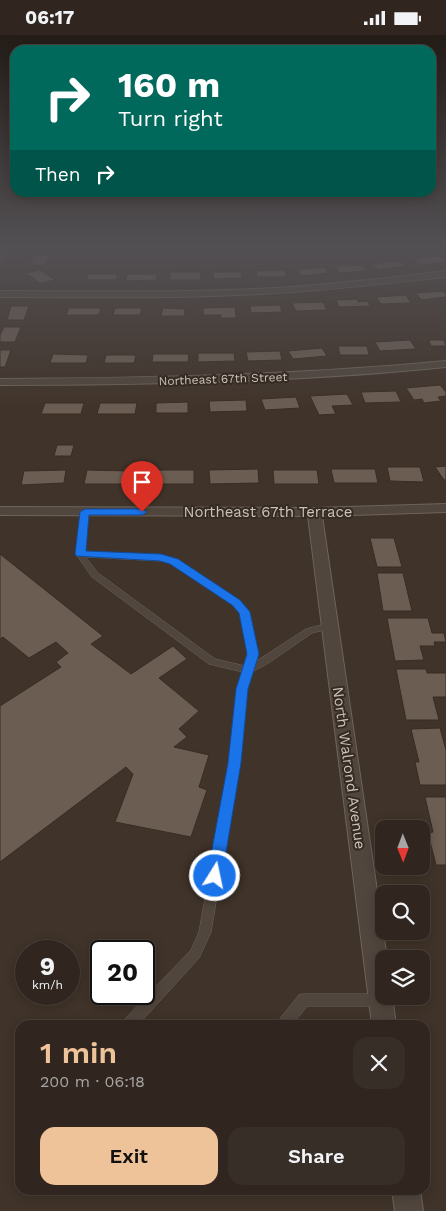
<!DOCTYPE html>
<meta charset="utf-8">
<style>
:root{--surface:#30261f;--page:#382e28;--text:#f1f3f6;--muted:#a8a5a4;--line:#4b433d;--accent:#efc39a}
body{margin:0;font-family:"Work Sans",sans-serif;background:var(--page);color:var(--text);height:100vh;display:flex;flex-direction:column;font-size:19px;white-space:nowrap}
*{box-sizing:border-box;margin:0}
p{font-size:16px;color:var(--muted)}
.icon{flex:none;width:28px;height:28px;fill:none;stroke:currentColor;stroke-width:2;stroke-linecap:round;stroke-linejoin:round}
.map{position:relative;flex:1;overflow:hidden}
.details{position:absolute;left:15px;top:985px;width:415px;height:175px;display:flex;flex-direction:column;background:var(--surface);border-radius:15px;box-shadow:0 2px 12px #0003,0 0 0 1px var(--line)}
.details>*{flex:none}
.banner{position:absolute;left:10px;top:10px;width:426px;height:152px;border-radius:15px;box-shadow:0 2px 12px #0003,0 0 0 1px var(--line);background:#00695c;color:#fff;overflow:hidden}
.needle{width:32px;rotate:179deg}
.fabs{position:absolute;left:375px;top:785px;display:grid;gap:10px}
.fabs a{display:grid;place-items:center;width:55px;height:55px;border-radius:10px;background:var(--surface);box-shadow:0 2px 12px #0003,0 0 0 1px var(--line);font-size:25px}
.speed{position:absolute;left:15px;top:905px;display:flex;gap:10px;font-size:25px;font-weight:700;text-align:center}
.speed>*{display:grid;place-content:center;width:65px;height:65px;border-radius:50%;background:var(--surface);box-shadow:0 2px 12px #0003,0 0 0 1px var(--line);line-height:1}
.speed small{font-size:12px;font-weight:400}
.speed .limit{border:2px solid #111;border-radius:8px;background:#fff;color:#111}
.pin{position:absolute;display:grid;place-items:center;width:42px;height:42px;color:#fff;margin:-51px -21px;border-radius:50% 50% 50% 0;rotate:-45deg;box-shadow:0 0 5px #0007}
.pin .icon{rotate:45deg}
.me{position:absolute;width:55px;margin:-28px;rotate:10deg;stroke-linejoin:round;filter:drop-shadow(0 0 4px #0008)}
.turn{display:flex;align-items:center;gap:18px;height:105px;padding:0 25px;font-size:22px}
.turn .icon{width:65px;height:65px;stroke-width:2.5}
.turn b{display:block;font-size:35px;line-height:42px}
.then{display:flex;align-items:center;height:48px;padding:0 25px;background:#0003;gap:10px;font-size:19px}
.round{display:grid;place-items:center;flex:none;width:52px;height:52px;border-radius:15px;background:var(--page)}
.head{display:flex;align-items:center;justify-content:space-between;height:85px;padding:0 25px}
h1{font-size:30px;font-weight:600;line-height:38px;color:var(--accent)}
.primary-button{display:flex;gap:10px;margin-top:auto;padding:10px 25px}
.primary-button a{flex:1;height:58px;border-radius:15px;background:var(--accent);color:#111;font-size:20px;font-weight:600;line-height:58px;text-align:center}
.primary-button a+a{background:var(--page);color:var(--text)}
.status{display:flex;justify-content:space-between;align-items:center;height:35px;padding:0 25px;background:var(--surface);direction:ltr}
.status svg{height:14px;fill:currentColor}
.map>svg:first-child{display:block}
</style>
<div class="status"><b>06:17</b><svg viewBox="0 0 49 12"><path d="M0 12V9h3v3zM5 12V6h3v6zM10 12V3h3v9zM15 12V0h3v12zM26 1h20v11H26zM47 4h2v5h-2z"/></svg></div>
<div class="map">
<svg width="446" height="1176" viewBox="0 0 446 1176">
<rect width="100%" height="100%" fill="#403329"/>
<!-- building -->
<g fill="#6b5d52" stroke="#372d24">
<polygon points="34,220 49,220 45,230 30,230"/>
<polygon points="439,221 446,227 419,230 413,224"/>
<polygon points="399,226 406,231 379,235 372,229"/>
<polygon points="363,230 367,236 339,238 335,231"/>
<polygon points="324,232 328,238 301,241 297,235"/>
<polygon points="40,235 55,245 40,248 26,238"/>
<polygon points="285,235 286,242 257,242 256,236"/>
<polygon points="170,237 200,237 201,245 170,245"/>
<polygon points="213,237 241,237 242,243 214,244"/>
<polygon points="88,239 118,239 116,245 86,245"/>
<polygon points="127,239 157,239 156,245 126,246"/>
<polygon points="443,256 446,259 446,262 422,265 415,258"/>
<polygon points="406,260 411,268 381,269 376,262"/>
<polygon points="357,264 358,267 368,266 370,271 339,272 336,265"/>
<polygon points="323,267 327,275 296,276 292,268"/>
<polygon points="280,270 282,277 251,278 250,271"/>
<polygon points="11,271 29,271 24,285 7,285"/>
<polygon points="235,272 236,283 221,283 221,280 203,280 203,273"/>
<polygon points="69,273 101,273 99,280 66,280"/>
<polygon points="115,273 142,273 140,280 113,280"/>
<polygon points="163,273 185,274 184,281 161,281"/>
<polygon points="4,292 21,292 15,307 0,307 0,300"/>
<polygon points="410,305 416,314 380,316 375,307"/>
<polygon points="429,305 444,305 446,311 431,311"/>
<polygon points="338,311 367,311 369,320 340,320"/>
<polygon points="322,313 327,321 293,324 288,316"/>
<polygon points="0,315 11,315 5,332 0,332"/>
<polygon points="280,316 282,325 248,326 246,317"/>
<polygon points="198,318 234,318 235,326 198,327"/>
<polygon points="53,319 88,320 86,328 50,328"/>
<polygon points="153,319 189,319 188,327 152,327"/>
<polygon points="106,320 136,320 134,328 104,328"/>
<polygon points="440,350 446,357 446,361 438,362 441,366 424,368 422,364 414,365 406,353"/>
<polygon points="396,356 401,367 365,368 361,357"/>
<polygon points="347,359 353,370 332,371 336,379 319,380 310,361"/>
<polygon points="296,362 300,373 265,375 261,364"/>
<polygon points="246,365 247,376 210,377 209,366"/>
<polygon points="188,367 188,378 156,378 156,368"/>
<polygon points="45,368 84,368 81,379 41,379"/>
<polygon points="100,368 137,368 135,379 97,379"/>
<polygon points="57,410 74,410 71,421 54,421"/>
<polygon points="446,431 446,445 444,445 435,432"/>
<polygon points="387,432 420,432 424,447 390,446"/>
<polygon points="258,434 259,448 210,449 209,435"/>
<polygon points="331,434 375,434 378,448 334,448"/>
<polygon points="66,435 64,448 21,450 24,436"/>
<polygon points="87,435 130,436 128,449 84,449"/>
<polygon points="144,435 194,435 194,449 143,449"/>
<polygon points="273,435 317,435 319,449 274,449"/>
<polygon points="370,503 394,503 402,532 377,532"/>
<polygon points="0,519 103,601 91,609 131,639 173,611 187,624 159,643 199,676 179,694 187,702 174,712 209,720 199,752 207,755 191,802 115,787 133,739 126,732 0,827 0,671 61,632 56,627 68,618 56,607 29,623 3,602 0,604"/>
<polygon points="377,538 403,538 412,576 383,576"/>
<polygon points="387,583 428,583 432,598 444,598 446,607 434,607 435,611 420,611 424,625 395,626"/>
<polygon points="396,634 426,634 427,638 446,638 446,662 433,662 439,685 406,685"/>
<polygon points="440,693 446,715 446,750 420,750 415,727 419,727 411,694"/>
<polygon points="425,762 446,762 446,830 436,830 428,798 433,797"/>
</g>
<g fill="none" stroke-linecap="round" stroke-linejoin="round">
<!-- service casing -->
<g stroke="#6d645b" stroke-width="1">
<g id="service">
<path d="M82,475H88L89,477L84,517L161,520L177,524L239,566L248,575L258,619L255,627L306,594L329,588L333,591L332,593L312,598L270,627L252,637L247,654L239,728L211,897L199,923L138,990H122L124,985L191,915L199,897L229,728L237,654L243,637L209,629L92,542L76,519ZM86,522L161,526L171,528L233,570L241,578L248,619L245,631L215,624L98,538Z"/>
<polygon points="304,959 379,959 384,960 385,965 384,970 379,971 307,971 292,990 277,990 279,985 299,960"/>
</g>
</g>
<!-- minor casing -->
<g stroke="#6d645b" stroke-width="2">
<g id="minor">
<polygon points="1,213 9,213 3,224 0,225"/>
<path d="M446,236V242C390,248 333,255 276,258C184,264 92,262 0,262V256C92,256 184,258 276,253C333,249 390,243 446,236Z"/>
<path d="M446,326V332C298,347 149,350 0,350V344C149,343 298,340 446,326Z"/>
<polygon points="446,469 446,477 322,481 387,924 384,924 384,961 392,961 396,990 372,990 308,481 0,480 0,472 314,473"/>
<polygon points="392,1155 420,1155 423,1176 395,1176"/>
</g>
</g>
<!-- service -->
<use href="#service" fill="#50463d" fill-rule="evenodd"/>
<!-- minor -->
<use href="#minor" fill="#50463d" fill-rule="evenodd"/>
</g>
<!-- sky -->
<linearGradient id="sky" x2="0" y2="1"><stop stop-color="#231c17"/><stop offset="0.56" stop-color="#535054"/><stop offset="1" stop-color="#535054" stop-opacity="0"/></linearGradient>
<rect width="446" height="377" fill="url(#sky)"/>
<!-- route -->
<polygon fill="#1a73e8" stroke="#114b97" points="85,474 142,474 147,477 142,480 89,480 86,516 161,519 178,524 240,565 250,577 259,619 248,654 241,728 222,841 220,846 215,848 209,846 207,841 228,728 236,654 247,619 239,578 232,570 170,529 160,526 76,521 75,519 80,477"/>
<g text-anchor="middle" stroke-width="4" stroke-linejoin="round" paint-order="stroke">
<!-- far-street labels -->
<g font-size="12" fill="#cac2ba" stroke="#352b22">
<text transform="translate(223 344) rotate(-2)" y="4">Northeast 67th Street</text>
</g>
<!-- street labels -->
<g font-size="15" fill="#cac2ba" stroke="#352b22">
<text x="268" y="482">Northeast 67th Terrace</text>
<text transform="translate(349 733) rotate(82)" y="5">North Walrond Avenue</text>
</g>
</g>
</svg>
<div class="fabs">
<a><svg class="needle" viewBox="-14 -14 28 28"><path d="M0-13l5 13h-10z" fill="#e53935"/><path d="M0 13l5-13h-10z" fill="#a8a5a4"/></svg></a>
<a><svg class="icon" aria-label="search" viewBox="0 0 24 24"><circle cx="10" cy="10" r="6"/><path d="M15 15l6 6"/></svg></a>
<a><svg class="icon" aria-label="layers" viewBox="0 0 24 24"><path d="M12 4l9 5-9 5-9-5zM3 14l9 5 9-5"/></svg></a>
</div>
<div class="speed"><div>9<small>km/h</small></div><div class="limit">20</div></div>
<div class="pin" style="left:142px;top:477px;background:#d93025"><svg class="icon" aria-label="arrive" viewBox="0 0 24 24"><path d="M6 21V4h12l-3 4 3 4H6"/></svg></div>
<svg class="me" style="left:215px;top:841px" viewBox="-20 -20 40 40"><circle r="17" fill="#1a73e8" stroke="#fff" stroke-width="3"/><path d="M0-11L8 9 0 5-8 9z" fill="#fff"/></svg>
<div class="banner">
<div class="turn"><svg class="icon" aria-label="right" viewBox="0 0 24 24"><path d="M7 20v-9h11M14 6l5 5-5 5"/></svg><div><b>160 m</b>Turn right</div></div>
<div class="then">Then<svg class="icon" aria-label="right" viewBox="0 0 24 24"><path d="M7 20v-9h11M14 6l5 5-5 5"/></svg></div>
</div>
<section class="details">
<div class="head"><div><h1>1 min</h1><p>200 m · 06:18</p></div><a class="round"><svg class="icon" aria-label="close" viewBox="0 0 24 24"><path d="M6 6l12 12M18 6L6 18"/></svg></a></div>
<div class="primary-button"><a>Exit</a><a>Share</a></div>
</section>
</div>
